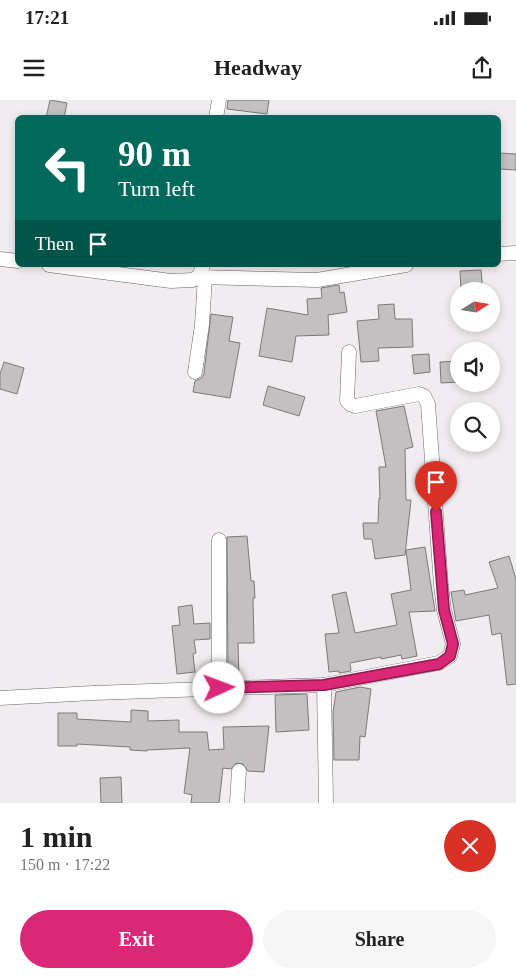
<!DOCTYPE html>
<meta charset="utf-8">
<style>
:root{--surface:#fff;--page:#f6f6f6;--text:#222;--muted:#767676;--accent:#db2777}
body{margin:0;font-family:Georgia,serif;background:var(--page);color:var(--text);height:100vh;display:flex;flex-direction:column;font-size:19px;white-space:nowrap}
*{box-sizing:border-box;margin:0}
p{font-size:16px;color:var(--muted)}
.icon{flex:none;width:28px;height:28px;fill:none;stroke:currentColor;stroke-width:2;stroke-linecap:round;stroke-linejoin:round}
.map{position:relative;height:703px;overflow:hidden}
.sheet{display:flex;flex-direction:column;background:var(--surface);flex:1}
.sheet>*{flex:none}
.guide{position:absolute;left:15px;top:15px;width:486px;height:152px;border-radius:8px;box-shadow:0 2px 8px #0003;background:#00695c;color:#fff;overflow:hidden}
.needle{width:32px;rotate:78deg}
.buttons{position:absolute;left:450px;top:182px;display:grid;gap:10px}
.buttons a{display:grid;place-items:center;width:50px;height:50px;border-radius:50%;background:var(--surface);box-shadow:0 2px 8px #0003;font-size:25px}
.pin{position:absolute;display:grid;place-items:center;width:42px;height:42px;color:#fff;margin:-51px -21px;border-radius:50% 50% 50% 0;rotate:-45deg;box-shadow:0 0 5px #0007}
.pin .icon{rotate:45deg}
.me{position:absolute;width:55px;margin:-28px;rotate:88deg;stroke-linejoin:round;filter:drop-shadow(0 0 4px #0008)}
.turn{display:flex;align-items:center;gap:18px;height:105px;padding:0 20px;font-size:22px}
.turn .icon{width:65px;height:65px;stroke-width:2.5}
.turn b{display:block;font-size:35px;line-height:42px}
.then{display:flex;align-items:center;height:48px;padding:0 20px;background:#0003;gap:10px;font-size:19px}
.round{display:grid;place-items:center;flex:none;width:52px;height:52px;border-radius:26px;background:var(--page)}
.head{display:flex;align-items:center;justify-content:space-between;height:85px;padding:0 20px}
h1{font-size:30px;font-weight:700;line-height:38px}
.primary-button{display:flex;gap:10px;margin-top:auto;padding:10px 20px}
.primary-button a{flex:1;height:58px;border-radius:30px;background:var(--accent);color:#fff;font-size:20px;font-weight:700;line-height:58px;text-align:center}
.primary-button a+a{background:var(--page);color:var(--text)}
.status{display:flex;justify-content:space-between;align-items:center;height:35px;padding:0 25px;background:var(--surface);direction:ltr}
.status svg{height:14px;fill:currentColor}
header{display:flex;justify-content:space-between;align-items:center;height:65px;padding:0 20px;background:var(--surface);font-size:22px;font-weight:700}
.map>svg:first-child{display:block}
</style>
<div class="status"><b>17:21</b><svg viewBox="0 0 49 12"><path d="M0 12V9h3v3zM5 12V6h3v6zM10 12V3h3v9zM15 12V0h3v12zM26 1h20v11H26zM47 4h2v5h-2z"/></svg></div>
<header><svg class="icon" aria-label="menu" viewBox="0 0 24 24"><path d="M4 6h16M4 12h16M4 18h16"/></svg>Headway<svg class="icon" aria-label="share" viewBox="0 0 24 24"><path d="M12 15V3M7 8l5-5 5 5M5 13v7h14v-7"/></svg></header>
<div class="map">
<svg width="516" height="703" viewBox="0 0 516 703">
<rect width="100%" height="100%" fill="#f0ecef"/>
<!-- building -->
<g fill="#c3c0c2" stroke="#7d797b">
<polygon points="50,0 67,3 64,18 46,18"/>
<polygon points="228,0 269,0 267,14 227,9"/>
<polygon points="499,53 516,54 516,70 499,69"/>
<polygon points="481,170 483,191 461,191 460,171"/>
<polygon points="339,185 340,193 344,192 347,212 328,215 329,235 296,236 292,262 259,256 267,208 308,215 307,199 322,198 321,188"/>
<polygon points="394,204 395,219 412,219 413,247 378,248 379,261 361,262 357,221 379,219 378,205"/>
<polygon points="211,214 233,217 229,241 240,243 230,298 193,292 195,281 202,278 204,273"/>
<polygon points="429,254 430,272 414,274 412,255"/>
<polygon points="459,261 459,282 441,283 440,262"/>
<polygon points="4,262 24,268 17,294 0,289 0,274"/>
<polygon points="268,286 305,297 299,316 263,305"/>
<polygon points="404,306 413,347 405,349 406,400 411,400 405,455 375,459 372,439 364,439 363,423 378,423 379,398 380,399 379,367 386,367 376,311"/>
<polygon points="247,436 251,481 254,481 255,498 253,498 254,543 238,543 239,579 228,580 227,437"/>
<polygon points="425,447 435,511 409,512 417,556 402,559 401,555 381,559 381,557 350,563 351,571 339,573 339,571 329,572 325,534 339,533 332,495 346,492 355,533 397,525 391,494 411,490 406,450"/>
<polygon points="509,456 516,479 516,584 507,585 501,533 492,535 489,515 456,521 451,492 464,490 465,495 498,488 489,462"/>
<polygon points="192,505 194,524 210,523 210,539 194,540 196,553 193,554 195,572 177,574 172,526 180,525 178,507"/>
<polygon points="360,587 371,589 365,637 360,636 359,660 334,660 333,612 336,592"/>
<polygon points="307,594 309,630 276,632 275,595"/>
<polygon points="131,610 148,611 148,621 179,620 179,632 207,632 209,650 224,649 223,627 269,626 264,672 248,671 243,664 236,663 231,669 223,668 219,703 191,703 192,695 184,693 190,648 147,650 147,651 130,650 130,647 77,644 77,646 58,646 58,613 77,613 77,619 131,622"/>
<polygon points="121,677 122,703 101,703 100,678"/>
</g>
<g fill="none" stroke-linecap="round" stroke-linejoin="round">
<!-- street casing -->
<g stroke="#696668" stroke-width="15">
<g id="street">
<polyline points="216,18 219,0"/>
<polyline points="499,154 516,153"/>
<polyline points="0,159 18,161"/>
<polyline points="49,165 171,181 192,180 199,177"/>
<polyline points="203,165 199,177 317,180 406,165"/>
<polyline points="195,272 202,225 205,177"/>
<polyline points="219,440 219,589"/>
<polyline points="0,598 93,593 324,585"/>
<polyline points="237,703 239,671"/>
<polyline points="326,703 324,585 439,563 450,556 453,544 444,510 441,485 428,304 424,296 419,294 355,306 350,304 347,301 349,252"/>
</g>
</g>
<!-- street -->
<use href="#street" stroke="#fff" stroke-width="14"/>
</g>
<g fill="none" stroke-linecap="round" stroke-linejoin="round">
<!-- route casing -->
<g stroke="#8e194d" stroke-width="12">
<polyline id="route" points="219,588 324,585 439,564 450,556 453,544 444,510 436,412"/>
</g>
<!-- route -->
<use href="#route" stroke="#db2777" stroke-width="9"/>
</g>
</svg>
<div class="buttons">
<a><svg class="needle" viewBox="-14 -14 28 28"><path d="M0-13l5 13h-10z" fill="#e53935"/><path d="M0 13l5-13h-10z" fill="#767676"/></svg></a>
<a><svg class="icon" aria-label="sound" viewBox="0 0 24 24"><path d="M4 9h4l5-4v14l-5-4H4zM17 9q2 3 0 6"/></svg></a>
<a><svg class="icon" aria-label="search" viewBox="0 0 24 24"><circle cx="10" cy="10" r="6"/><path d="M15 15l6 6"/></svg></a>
</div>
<div class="pin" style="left:436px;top:412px;background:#d93025"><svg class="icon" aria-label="arrive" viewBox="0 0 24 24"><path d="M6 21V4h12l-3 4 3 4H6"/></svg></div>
<svg class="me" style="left:219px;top:588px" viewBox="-20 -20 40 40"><circle r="19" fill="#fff"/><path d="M0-13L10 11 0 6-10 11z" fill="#db2777"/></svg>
<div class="guide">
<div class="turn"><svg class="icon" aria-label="left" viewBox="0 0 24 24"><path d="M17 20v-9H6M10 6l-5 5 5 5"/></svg><div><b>90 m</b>Turn left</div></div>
<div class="then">Then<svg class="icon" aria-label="arrive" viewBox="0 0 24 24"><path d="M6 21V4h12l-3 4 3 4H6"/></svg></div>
</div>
</div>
<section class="sheet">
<div class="head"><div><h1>1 min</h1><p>150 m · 17:22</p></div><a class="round" style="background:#d93025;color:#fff"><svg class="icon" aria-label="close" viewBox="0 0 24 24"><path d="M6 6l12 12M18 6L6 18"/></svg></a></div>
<div class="primary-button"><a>Exit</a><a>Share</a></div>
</section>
